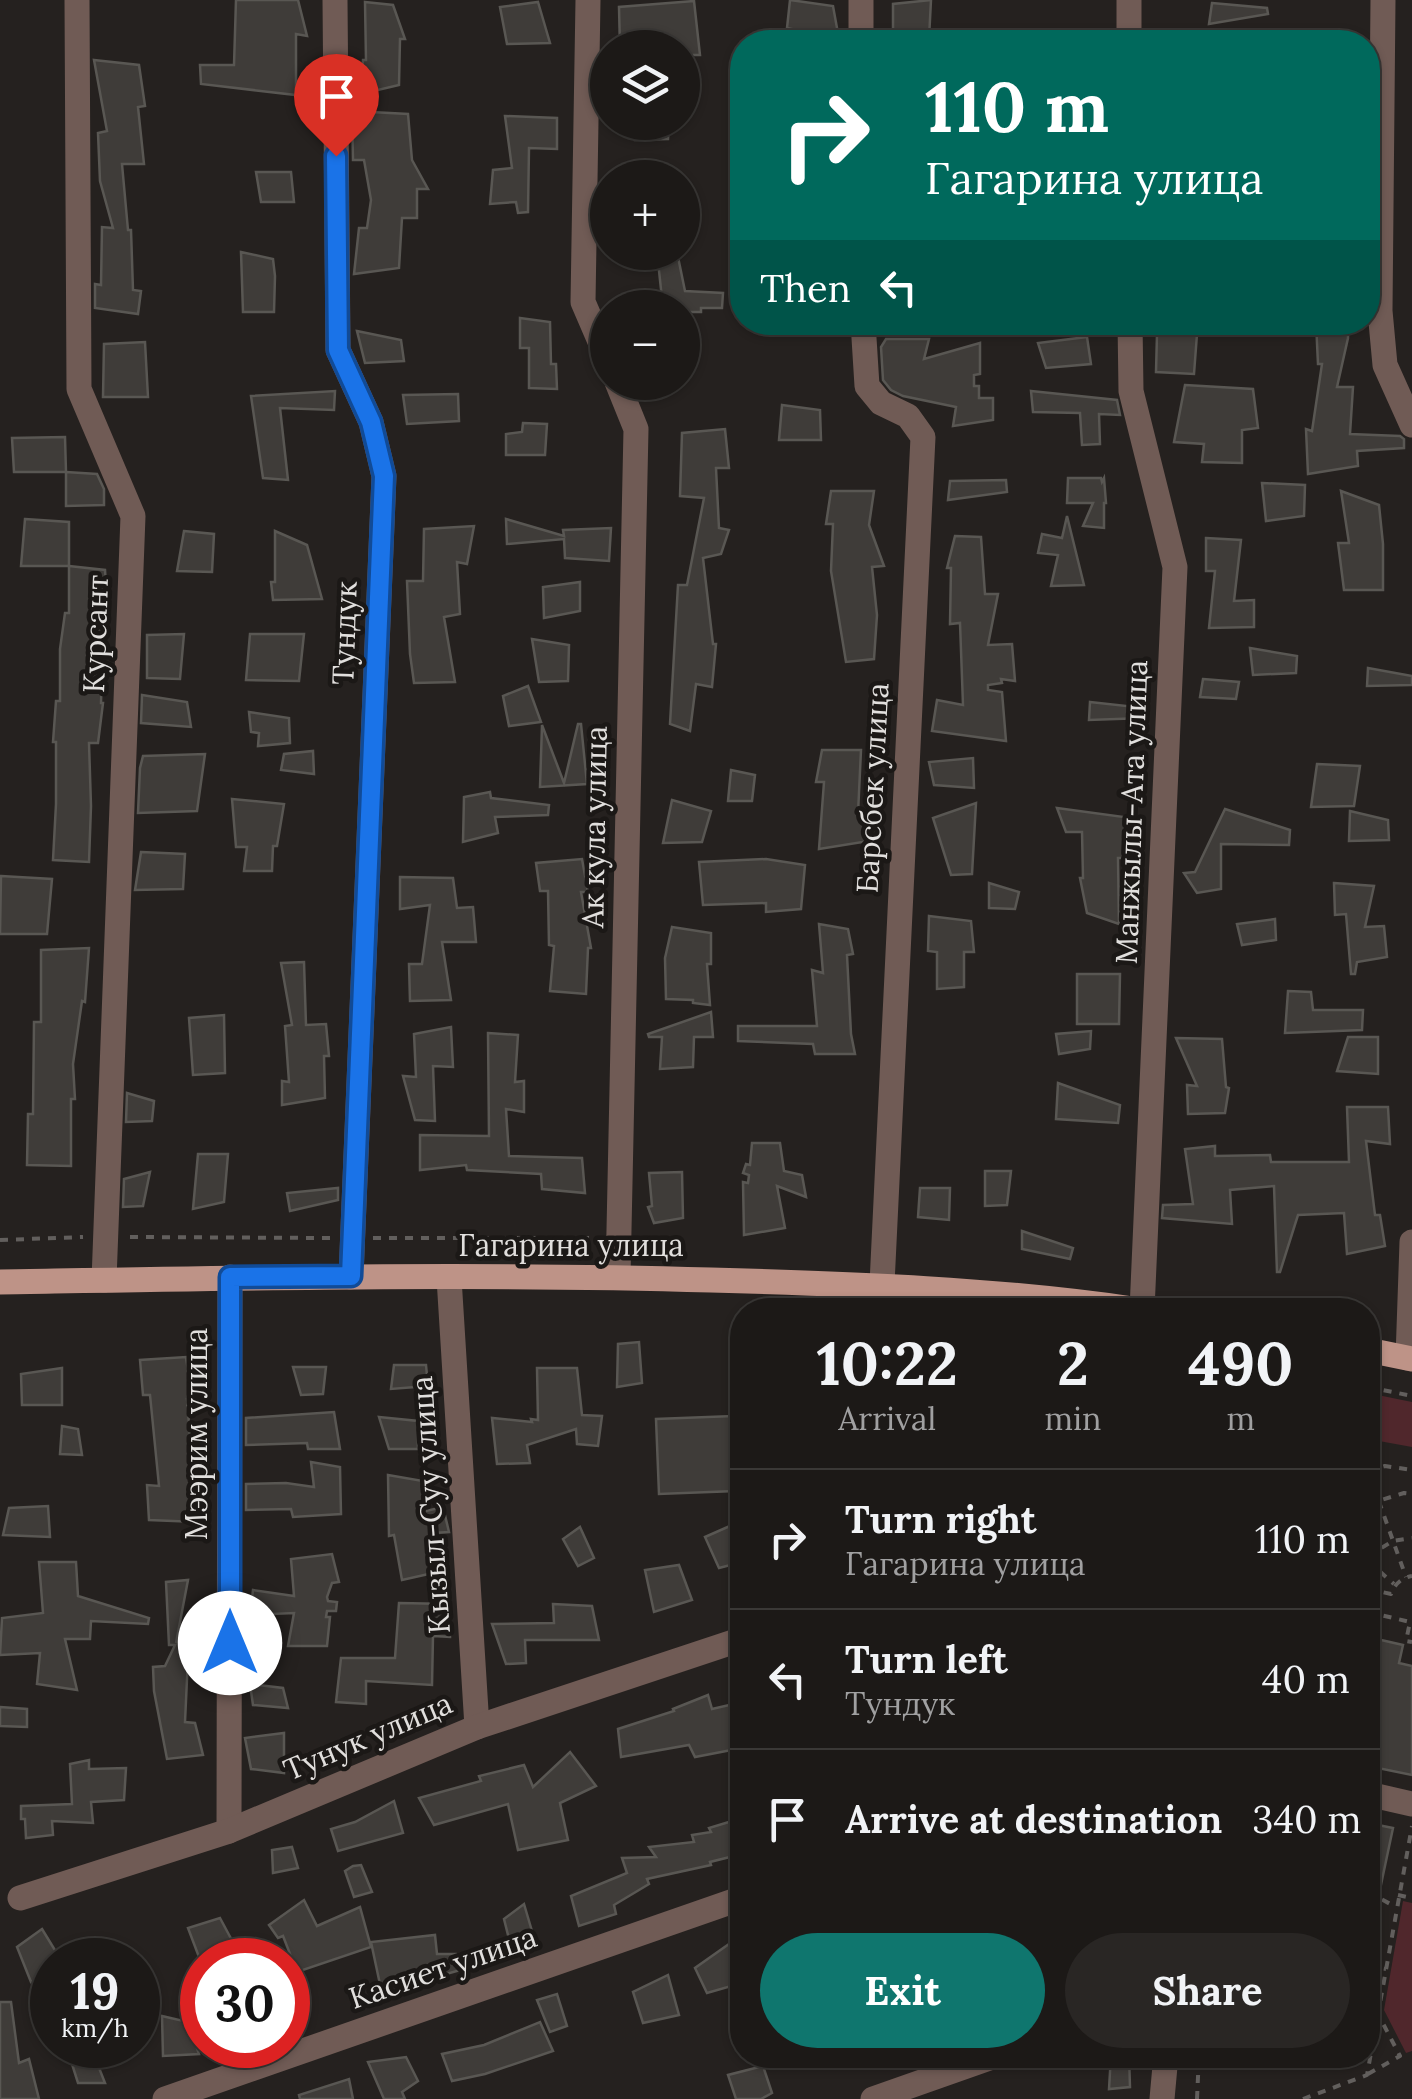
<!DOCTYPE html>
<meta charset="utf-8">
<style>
:root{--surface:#1c1917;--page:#292624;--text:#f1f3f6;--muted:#a0a0a1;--line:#3a3836;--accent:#0f766e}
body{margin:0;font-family:Lora,serif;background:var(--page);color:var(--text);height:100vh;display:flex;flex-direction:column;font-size:38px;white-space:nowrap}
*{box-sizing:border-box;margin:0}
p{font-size:32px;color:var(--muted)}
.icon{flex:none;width:55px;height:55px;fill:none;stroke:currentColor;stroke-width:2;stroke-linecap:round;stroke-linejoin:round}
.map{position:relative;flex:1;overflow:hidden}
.sheet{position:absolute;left:730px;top:1298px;width:650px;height:770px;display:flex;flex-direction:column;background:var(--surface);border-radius:40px;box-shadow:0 2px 8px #0004,0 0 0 2px var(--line)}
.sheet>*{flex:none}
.hud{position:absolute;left:730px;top:30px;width:650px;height:305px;border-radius:40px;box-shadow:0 2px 8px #0004,0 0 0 2px var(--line);background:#00695c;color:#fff;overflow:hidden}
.fabs{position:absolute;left:590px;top:30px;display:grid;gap:20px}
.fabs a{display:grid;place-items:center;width:110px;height:110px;border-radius:50%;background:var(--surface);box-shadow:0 2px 8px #0004,0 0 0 2px var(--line);font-size:50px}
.speed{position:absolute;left:30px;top:1938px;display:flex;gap:20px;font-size:50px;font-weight:700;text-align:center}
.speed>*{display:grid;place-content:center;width:130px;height:130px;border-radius:50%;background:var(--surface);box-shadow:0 2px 8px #0004,0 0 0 2px var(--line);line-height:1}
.speed small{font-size:25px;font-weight:400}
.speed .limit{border:15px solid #d22;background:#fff;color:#111}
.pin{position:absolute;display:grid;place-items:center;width:85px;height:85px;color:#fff;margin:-102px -42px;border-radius:50% 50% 50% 0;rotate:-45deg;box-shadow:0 0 10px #0007}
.pin .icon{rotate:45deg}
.me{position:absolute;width:110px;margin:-55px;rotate:0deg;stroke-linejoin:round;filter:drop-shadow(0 0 8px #0008)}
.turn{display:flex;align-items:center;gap:35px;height:210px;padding:0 30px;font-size:45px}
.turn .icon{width:130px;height:130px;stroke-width:2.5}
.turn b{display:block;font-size:70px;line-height:85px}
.then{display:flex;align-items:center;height:95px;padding:0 30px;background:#0003;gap:20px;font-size:38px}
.eta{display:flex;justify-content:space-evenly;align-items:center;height:170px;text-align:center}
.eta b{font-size:60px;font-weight:800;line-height:70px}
.button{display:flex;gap:20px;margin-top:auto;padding:20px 30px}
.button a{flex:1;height:115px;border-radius:60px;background:var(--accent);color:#fff;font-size:40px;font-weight:800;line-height:115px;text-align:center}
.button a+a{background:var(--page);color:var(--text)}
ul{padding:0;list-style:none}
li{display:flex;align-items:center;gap:30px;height:140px;padding:0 30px;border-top:2px solid var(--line)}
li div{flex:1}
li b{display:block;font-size:38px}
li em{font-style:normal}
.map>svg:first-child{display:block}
</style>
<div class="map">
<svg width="1412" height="2099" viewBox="0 0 1412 2099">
<rect width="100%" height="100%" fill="#25211f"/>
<!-- green -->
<g fill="#50272c">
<polygon points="1368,1393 1412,1402 1412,1447 1368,1439"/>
<polygon points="1403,1901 1412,1903 1412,2051 1406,2053 1384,2010"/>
</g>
<!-- building -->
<g fill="#3f3c39" stroke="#595753" stroke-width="2.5">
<polygon points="236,0 298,0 307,36 296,34 296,95 201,84 200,65 234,65"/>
<polygon points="790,0 833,6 839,39 787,28"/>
<polygon points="931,0 929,39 893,40 893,4"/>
<polygon points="694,1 700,55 682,55 682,48 620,48 619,7"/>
<polygon points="365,2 393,5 405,39 400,39 399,85 361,94 363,60 366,60"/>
<polygon points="538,2 550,43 507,44 500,7"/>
<polygon points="1212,3 1267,8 1268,14 1209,24"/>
<polygon points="94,60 139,65 145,106 138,107 144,164 122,164 128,230 131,230 133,290 141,291 138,314 95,308 95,284 101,285 102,227 113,228 100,181 98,133 107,131"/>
<polygon points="352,111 408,114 412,160 428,189 417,189 417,218 402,218 399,268 354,274 359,228 367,228 371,200 364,160 353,160"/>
<polygon points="505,116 557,118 557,149 529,148 528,212 518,213 516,202 490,204 493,170 512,168"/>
<polygon points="634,122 669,122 668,139 635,140"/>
<polygon points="256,172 291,172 294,202 261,202"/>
<polygon points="241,252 273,259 275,276 274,312 243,312"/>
<polygon points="657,252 677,252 685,291 723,293 722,308 701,308 701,312 682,312 682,308 663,308"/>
<polygon points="520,318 550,322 551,364 556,364 557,389 529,388 529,348 520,348"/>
<polygon points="1316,322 1348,322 1348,338 1337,387 1353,387 1350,434 1400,436 1404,439 1404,448 1357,451 1358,466 1308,474 1306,429 1312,431 1322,364 1318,364"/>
<polygon points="357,331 401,340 404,361 365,363"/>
<polygon points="1157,334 1197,334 1194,374 1156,372"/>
<polygon points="1087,337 1091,364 1046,368 1038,343"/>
<polygon points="886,339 929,339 924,359 980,343 980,374 974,375 974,386 979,386 979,398 993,398 993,420 953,426 956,407 903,396 891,390 883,380 881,347"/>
<polygon points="145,342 148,397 103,397 104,344"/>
<polygon points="1185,385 1253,389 1258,428 1242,430 1242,463 1202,462 1204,444 1174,442"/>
<polygon points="335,391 334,410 280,408 288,480 263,478 251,396"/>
<polygon points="1031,391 1117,400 1120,415 1099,414 1100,444 1082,445 1080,413 1033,412"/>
<polygon points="458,394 459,421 407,424 403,395"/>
<polygon points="782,405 820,410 821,440 779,440"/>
<polygon points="523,423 547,424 545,455 506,455 506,434 522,432"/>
<polygon points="725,429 729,468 716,468 719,528 729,530 721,554 703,558 713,644 716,644 712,687 696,684 690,731 670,724 678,585 687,585 704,498 680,496 682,433"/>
<polygon points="65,437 66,472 14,472 12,438"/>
<polygon points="66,472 97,474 104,489 104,505 66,506"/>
<polygon points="1068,478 1101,478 1102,482 1104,478 1106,503 1104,503 1104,528 1083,526 1093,503 1067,503"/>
<polygon points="1006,480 1007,492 948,500 950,481"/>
<polygon points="1262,483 1305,485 1304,516 1266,521"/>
<polygon points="831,491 874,491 869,525 884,566 872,567 877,615 874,659 846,662 831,571 833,524 826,524"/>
<polygon points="1341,491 1379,505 1383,544 1383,590 1344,590 1338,543 1349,543"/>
<polygon points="1067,516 1084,585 1051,586 1058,555 1038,553 1042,534 1062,538"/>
<polygon points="25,519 69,522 69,566 21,566"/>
<polygon points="506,519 564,536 563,530 611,528 609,561 565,558 564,539 507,544"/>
<polygon points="474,526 467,564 457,562 460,614 444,617 455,682 414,683 410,654 407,581 423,581 424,529"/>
<polygon points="184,531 214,534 212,572 177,571"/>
<polygon points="275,531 307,545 322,599 273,600 271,582 275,582"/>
<polygon points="955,536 981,537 985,594 998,594 988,645 1012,644 1015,681 1001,679 1002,683 988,685 988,690 1002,692 1006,741 932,731 937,700 963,705 960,623 950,624 951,568 947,568"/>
<polygon points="1206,538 1241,540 1234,601 1254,600 1254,627 1209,628 1215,571 1206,571"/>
<polygon points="69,566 105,570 107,603 104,603 101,703 103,703 98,743 89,743 91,806 89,862 53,860 56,804 56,742 53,742 56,701 60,701 60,649 65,613 69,613"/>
<polygon points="580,582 580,611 544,618 543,587"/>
<polygon points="184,634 180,679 147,678 147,635"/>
<polygon points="250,634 304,634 299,681 246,680"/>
<polygon points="532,639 569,645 568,681 539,682"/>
<polygon points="1250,648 1297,656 1296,673 1253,675"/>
<polygon points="1368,668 1412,676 1412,685 1367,686"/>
<polygon points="1203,679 1239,682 1236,699 1200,697"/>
<polygon points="528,686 541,722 509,726 503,696"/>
<polygon points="142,695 187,702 191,727 141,723"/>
<polygon points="1090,702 1145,708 1144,718 1089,720"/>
<polygon points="249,712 289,718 290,743 258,746 259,733 251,732"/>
<polygon points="578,724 581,724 587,784 540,787 542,725 564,783"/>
<polygon points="822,750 861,750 858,814 866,814 869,841 819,849 824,782 816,782"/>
<polygon points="313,751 314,774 281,770 284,754"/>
<polygon points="205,754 197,811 138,813 140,768 143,756"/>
<polygon points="973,758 974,788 934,785 929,762"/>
<polygon points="1317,764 1360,766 1354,806 1311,807"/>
<polygon points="731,770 755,775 752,801 728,801"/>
<polygon points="490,792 491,798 549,805 548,815 495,817 498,833 463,842 464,797"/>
<polygon points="232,799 284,804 277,846 273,846 272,871 244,871 247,847 236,847"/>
<polygon points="672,800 711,811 702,842 663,843"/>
<polygon points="976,803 972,874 951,875 933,818"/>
<polygon points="1057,808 1124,817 1126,858 1118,858 1119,924 1087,913 1080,878 1083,878 1082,832 1066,832"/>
<polygon points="1225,809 1290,830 1289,845 1221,844 1221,889 1197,893 1184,873 1195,872"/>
<polygon points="1350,811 1388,820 1389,840 1349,841"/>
<polygon points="141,852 185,854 183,889 135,890"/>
<polygon points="582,859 588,892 581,892 591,948 588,948 586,994 550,991 554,946 549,945 548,891 540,891 536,863"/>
<polygon points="766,859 805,865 801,909 766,912 766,903 703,905 699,862"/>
<polygon points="1,876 52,879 47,934 0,934"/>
<polygon points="400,877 453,878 457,908 473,907 476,942 442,942 451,1000 410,1001 409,964 422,964 430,905 400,909"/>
<polygon points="989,883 1019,892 1015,909 989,908"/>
<polygon points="1334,883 1374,886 1365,927 1384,926 1387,957 1357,962 1355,974 1351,974 1346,914 1335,915"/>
<polygon points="929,916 971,921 974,952 964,952 964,987 937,989 937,952 928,951"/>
<polygon points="1275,919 1276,940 1242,945 1237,924"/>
<polygon points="819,924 848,929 853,954 847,955 851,1034 855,1054 815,1054 813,1044 738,1041 738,1026 817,1026 812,970 823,973"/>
<polygon points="672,927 711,933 711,964 707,964 710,1005 693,1003 693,1000 666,999 665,958"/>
<polygon points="89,948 85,1002 82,1001 73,1064 75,1099 71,1099 71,1166 27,1165 28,1114 33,1114 34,1022 41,1022 41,950"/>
<polygon points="304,962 306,1025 326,1024 329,1056 324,1056 325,1098 282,1105 282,1081 289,1082 285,1026 292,1025 281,963"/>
<polygon points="1077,974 1120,974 1119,1024 1077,1024"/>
<polygon points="1288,991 1311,992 1313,1010 1363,1010 1362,1030 1285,1033"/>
<polygon points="711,1012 713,1037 694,1037 693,1067 660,1069 662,1037 649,1037 648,1034"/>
<polygon points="224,1015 225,1073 193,1075 189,1018"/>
<polygon points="451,1027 453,1067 433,1066 435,1121 415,1120 403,1076 416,1077 414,1034"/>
<polygon points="1091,1031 1090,1049 1059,1054 1056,1034"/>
<polygon points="488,1033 518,1035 515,1082 524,1081 524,1112 506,1109 509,1156 582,1158 585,1193 542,1189 541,1174 467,1170 466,1165 420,1170 420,1135 489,1136"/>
<polygon points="1348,1037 1378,1037 1378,1074 1337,1071"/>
<polygon points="1176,1038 1222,1039 1226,1087 1229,1088 1225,1113 1188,1114 1187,1085 1197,1086"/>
<polygon points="1058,1083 1120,1105 1118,1123 1056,1119"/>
<polygon points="127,1093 154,1101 152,1121 126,1122"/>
<polygon points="1347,1107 1388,1107 1390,1144 1366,1141 1375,1215 1380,1215 1385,1246 1347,1254 1344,1213 1298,1215 1280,1272 1277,1272 1274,1186 1230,1190 1232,1224 1162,1218 1163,1205 1193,1204 1185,1149 1215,1146 1215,1156 1270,1155 1271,1162 1349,1162"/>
<polygon points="752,1143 780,1143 784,1171 802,1175 806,1197 777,1186 785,1228 744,1235 743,1182 748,1183 749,1175 743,1173 746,1164 750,1165"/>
<polygon points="198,1154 228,1154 224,1202 193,1209"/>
<polygon points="985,1171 1011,1171 1007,1205 985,1206"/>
<polygon points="150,1172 143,1206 123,1207 124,1179"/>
<polygon points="682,1172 683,1218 654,1223 648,1207 652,1206 649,1173"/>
<polygon points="338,1188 338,1200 290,1211 287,1193"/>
<polygon points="920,1188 950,1188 949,1220 918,1217"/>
<polygon points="1022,1231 1073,1248 1070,1259 1022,1249"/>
<polygon points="639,1342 642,1383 617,1387 618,1344"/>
<polygon points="186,1357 192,1399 187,1399 197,1522 149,1520 147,1485 159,1486 150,1395 143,1395 140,1360"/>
<polygon points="394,1365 426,1365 428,1386 391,1389"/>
<polygon points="293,1367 326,1367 323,1394 301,1395"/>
<polygon points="62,1368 62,1405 22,1405 21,1374"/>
<polygon points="537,1368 577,1368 582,1415 602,1416 598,1446 577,1444 576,1429 527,1445 530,1463 497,1464 492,1418 532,1422 531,1419 538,1420"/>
<polygon points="334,1412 340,1449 308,1449 307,1443 246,1445 246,1418"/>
<polygon points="733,1416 735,1491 659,1494 656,1419"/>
<polygon points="379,1417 418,1421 418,1449 389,1449"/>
<polygon points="62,1426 78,1429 82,1455 60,1454"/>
<polygon points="311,1462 340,1467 341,1514 293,1517 291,1509 246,1510 246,1484 286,1483 314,1487"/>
<polygon points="388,1475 423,1481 426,1511 443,1507 449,1532 434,1533 442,1571 402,1580 394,1535 389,1536"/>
<polygon points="48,1506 50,1537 3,1535 9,1508"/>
<polygon points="732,1525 742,1543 742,1562 719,1568 705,1537"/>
<polygon points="580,1527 594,1558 578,1566 563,1539"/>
<polygon points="332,1554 339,1582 332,1583 327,1597 328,1601 337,1602 336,1611 327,1611 326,1617 330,1617 327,1646 288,1646 294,1613 250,1615 253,1590 294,1596 291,1559"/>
<polygon points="39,1562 76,1562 78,1596 149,1618 148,1624 91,1621 90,1639 65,1639 77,1690 37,1684 40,1653 0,1655 2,1618 43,1613"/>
<polygon points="679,1565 692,1600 654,1612 645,1570"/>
<polygon points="188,1580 176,1643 190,1615 185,1722 195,1723 203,1755 167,1759 154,1691 153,1667 165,1666 175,1645 169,1645 166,1582"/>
<polygon points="399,1603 449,1604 450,1637 433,1636 432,1685 366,1681 366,1704 336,1702 341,1658 395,1658"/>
<polygon points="553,1604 592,1606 599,1640 525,1640 526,1663 506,1664 492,1624 554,1623"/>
<polygon points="1368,1637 1403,1645 1399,1663 1412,1666 1412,1775 1368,1766"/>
<polygon points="250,1684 283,1688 288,1708 253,1705"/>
<polygon points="708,1695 712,1709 742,1702 742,1748 695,1757 689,1745 621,1757 618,1729 674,1711 673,1709"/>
<polygon points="0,1707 27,1709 27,1727 0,1726"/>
<polygon points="284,1733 284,1773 251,1769 245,1738"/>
<polygon points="570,1752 596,1786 560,1803 568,1840 518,1850 508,1804 434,1825 419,1798 481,1781 479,1776 524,1765 533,1787"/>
<polygon points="89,1760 89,1769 126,1768 124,1800 91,1802 93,1823 52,1821 53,1835 26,1838 25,1819 21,1819 21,1806 72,1804 70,1764"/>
<polygon points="394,1801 403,1833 338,1851 331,1829 355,1822"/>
<polygon points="742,1818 742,1854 710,1862 711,1865 647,1879 649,1884 614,1905 616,1914 579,1926 571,1896 627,1873 622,1858 656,1857 649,1847 694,1842 692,1835 711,1832 709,1828"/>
<polygon points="1368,1823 1393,1828 1375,1913 1368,1912"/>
<polygon points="292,1847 298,1868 273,1873 272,1850"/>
<polygon points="361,1865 372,1892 354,1897 345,1871 353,1866"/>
<polygon points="304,1900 317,1926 360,1907 371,1947 297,1972 283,1936 278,1938 269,1925"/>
<polygon points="524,1904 534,1938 510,1943 504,1919"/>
<polygon points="220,1918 236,1948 199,1957 188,1928"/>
<polygon points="42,1929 61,1960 52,1960 52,1973 31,1982 17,1947"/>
<polygon points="435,1935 437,1954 456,1954 464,1969 411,1984 381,1989 371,1942"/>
<polygon points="729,1944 742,1983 707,1993 695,1968"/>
<polygon points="668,1975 679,2015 643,2023 633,1992"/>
<polygon points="557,1994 567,2026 550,2032 537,2000"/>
<polygon points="0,2002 11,2002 19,2063 29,2059 39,2099 0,2099"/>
<polygon points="162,2016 188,2022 199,2054 163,2056"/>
<polygon points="540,2022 553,2051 485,2074 452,2081 442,2054 484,2045"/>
<polygon points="66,2045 90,2045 105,2083 78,2083"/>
<polygon points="1111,2055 1129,2055 1130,2087 1109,2089"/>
<polygon points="406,2057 418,2081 402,2092 405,2099 384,2099 368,2062"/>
<polygon points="763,2066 772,2093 761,2099 736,2099 728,2075"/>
<polygon points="349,2079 353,2099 300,2099 299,2095"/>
</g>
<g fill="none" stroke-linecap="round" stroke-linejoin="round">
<!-- path -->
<g stroke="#625f5d" stroke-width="4" stroke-dasharray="8 8" stroke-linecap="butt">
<polyline points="130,1237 331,1238"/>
<polyline points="373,1238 594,1238"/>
<polyline points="0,1240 83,1237"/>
<polyline points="1368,1387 1412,1396"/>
<polyline points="1368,1471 1406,1577"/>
<polyline points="1368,1471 1385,1466 1412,1470"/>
<polyline points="1368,1504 1404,1493 1412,1494"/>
<polyline points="1368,1556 1393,1541 1412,1538"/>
<polyline points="1368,1561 1394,1584"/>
<path d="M1368,1589L1391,1594C1395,1584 1401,1578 1412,1576"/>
<polyline points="1368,1612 1410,1622 1406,1641 1412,1642"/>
<polyline points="1368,1892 1394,1906"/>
<polyline points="1398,1895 1412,1898"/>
<polyline points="1368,1966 1386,1969"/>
<polyline points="1368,2074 1400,2056 1378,2014"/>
<polyline points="1197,2099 1199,2055"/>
<polyline points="1303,2099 1367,2075 1412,1826"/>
</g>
<!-- minor -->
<g stroke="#705b55" stroke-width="25">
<polyline points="77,0 79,389 133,516 104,1280"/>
<polyline points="335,0 338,350 371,422 384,476 351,1277"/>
<polyline points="588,0 583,302 608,360"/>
<polyline points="861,0 861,42"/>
<polyline points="1129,0 1129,42"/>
<polyline points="1383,0 1380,311 1385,365 1412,425"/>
<polyline points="863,322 867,386 881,403 908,416 923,437 882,1284"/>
<polyline points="1130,322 1131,391 1175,567 1142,1310"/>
<polyline points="617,382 636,429 618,1277"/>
<polyline points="449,1278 477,1727"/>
<polyline points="1408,1358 1412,1242"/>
<polyline points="1368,1794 1412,1804"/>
<polyline points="229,1831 230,1277"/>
<polyline points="20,1898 229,1831 477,1727 742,1639"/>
<polyline points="165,2099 742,1898"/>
<polyline points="873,2099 998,2055"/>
<polyline points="1162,2099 1166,2055"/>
</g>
<!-- major -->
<g stroke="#be9387" stroke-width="25">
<path d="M0,1282C237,1278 474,1273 711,1280C855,1284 998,1289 1140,1310"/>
<polyline points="1368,1350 1412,1359"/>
</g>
</g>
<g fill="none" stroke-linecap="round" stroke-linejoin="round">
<!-- route casing -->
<g stroke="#114b97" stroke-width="25">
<polyline id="route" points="230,1643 230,1277 351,1276 384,476 371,422 338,350 336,156"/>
</g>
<!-- route -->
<use href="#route" stroke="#1a73e8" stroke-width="18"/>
</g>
<g text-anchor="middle" stroke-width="9" stroke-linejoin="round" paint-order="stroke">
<!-- street labels -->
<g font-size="30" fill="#e1dfdd" stroke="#1b1816">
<text transform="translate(345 633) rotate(-88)" y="10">Тундук</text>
<text transform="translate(96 634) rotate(-88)" y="10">Курсант</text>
<text transform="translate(873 788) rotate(-87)" y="10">Барсбек улица</text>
<text transform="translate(1132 812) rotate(-88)" y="10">Манжылы-Ата улица</text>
<text transform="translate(595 827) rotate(-89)" y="10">Ак кула улица</text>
<text x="571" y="1256">Гагарина улица</text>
<text transform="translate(197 1434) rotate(-90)" y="10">Мээрим улица</text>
<text transform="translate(431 1505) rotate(-94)" y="10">Кызыл-Суу улица</text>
<text transform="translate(368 1737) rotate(-23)" y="10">Тунук улица</text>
<text transform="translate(443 1968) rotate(-19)" y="10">Касиет улица</text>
</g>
</g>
</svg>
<div class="fabs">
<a><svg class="icon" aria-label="layers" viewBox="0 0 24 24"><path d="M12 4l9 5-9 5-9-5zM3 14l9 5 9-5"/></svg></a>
<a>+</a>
<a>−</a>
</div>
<div class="speed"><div>19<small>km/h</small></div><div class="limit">30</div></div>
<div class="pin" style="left:336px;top:156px;background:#d93025"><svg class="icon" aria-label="arrive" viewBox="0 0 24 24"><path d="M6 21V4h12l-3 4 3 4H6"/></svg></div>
<svg class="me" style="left:230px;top:1643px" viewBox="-20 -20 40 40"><circle r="19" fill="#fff"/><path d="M0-13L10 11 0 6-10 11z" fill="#1a73e8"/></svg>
<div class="hud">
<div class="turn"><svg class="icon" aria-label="right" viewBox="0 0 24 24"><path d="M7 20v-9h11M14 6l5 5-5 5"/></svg><div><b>110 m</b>Гагарина улица</div></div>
<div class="then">Then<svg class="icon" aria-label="left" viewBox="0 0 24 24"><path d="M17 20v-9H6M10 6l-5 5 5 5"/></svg></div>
</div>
<section class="sheet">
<div class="eta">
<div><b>10:22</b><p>Arrival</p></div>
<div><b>2</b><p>min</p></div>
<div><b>490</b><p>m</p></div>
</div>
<ul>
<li><svg class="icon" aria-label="right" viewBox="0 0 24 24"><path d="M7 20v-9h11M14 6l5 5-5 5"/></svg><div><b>Turn right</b><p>Гагарина улица</p></div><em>110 m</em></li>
<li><svg class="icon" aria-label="left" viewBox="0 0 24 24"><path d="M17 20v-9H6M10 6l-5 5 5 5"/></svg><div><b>Turn left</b><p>Тундук</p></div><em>40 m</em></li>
<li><svg class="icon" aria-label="arrive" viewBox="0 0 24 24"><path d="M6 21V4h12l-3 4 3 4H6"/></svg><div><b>Arrive at destination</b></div><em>340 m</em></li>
</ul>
<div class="button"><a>Exit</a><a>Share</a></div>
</section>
</div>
